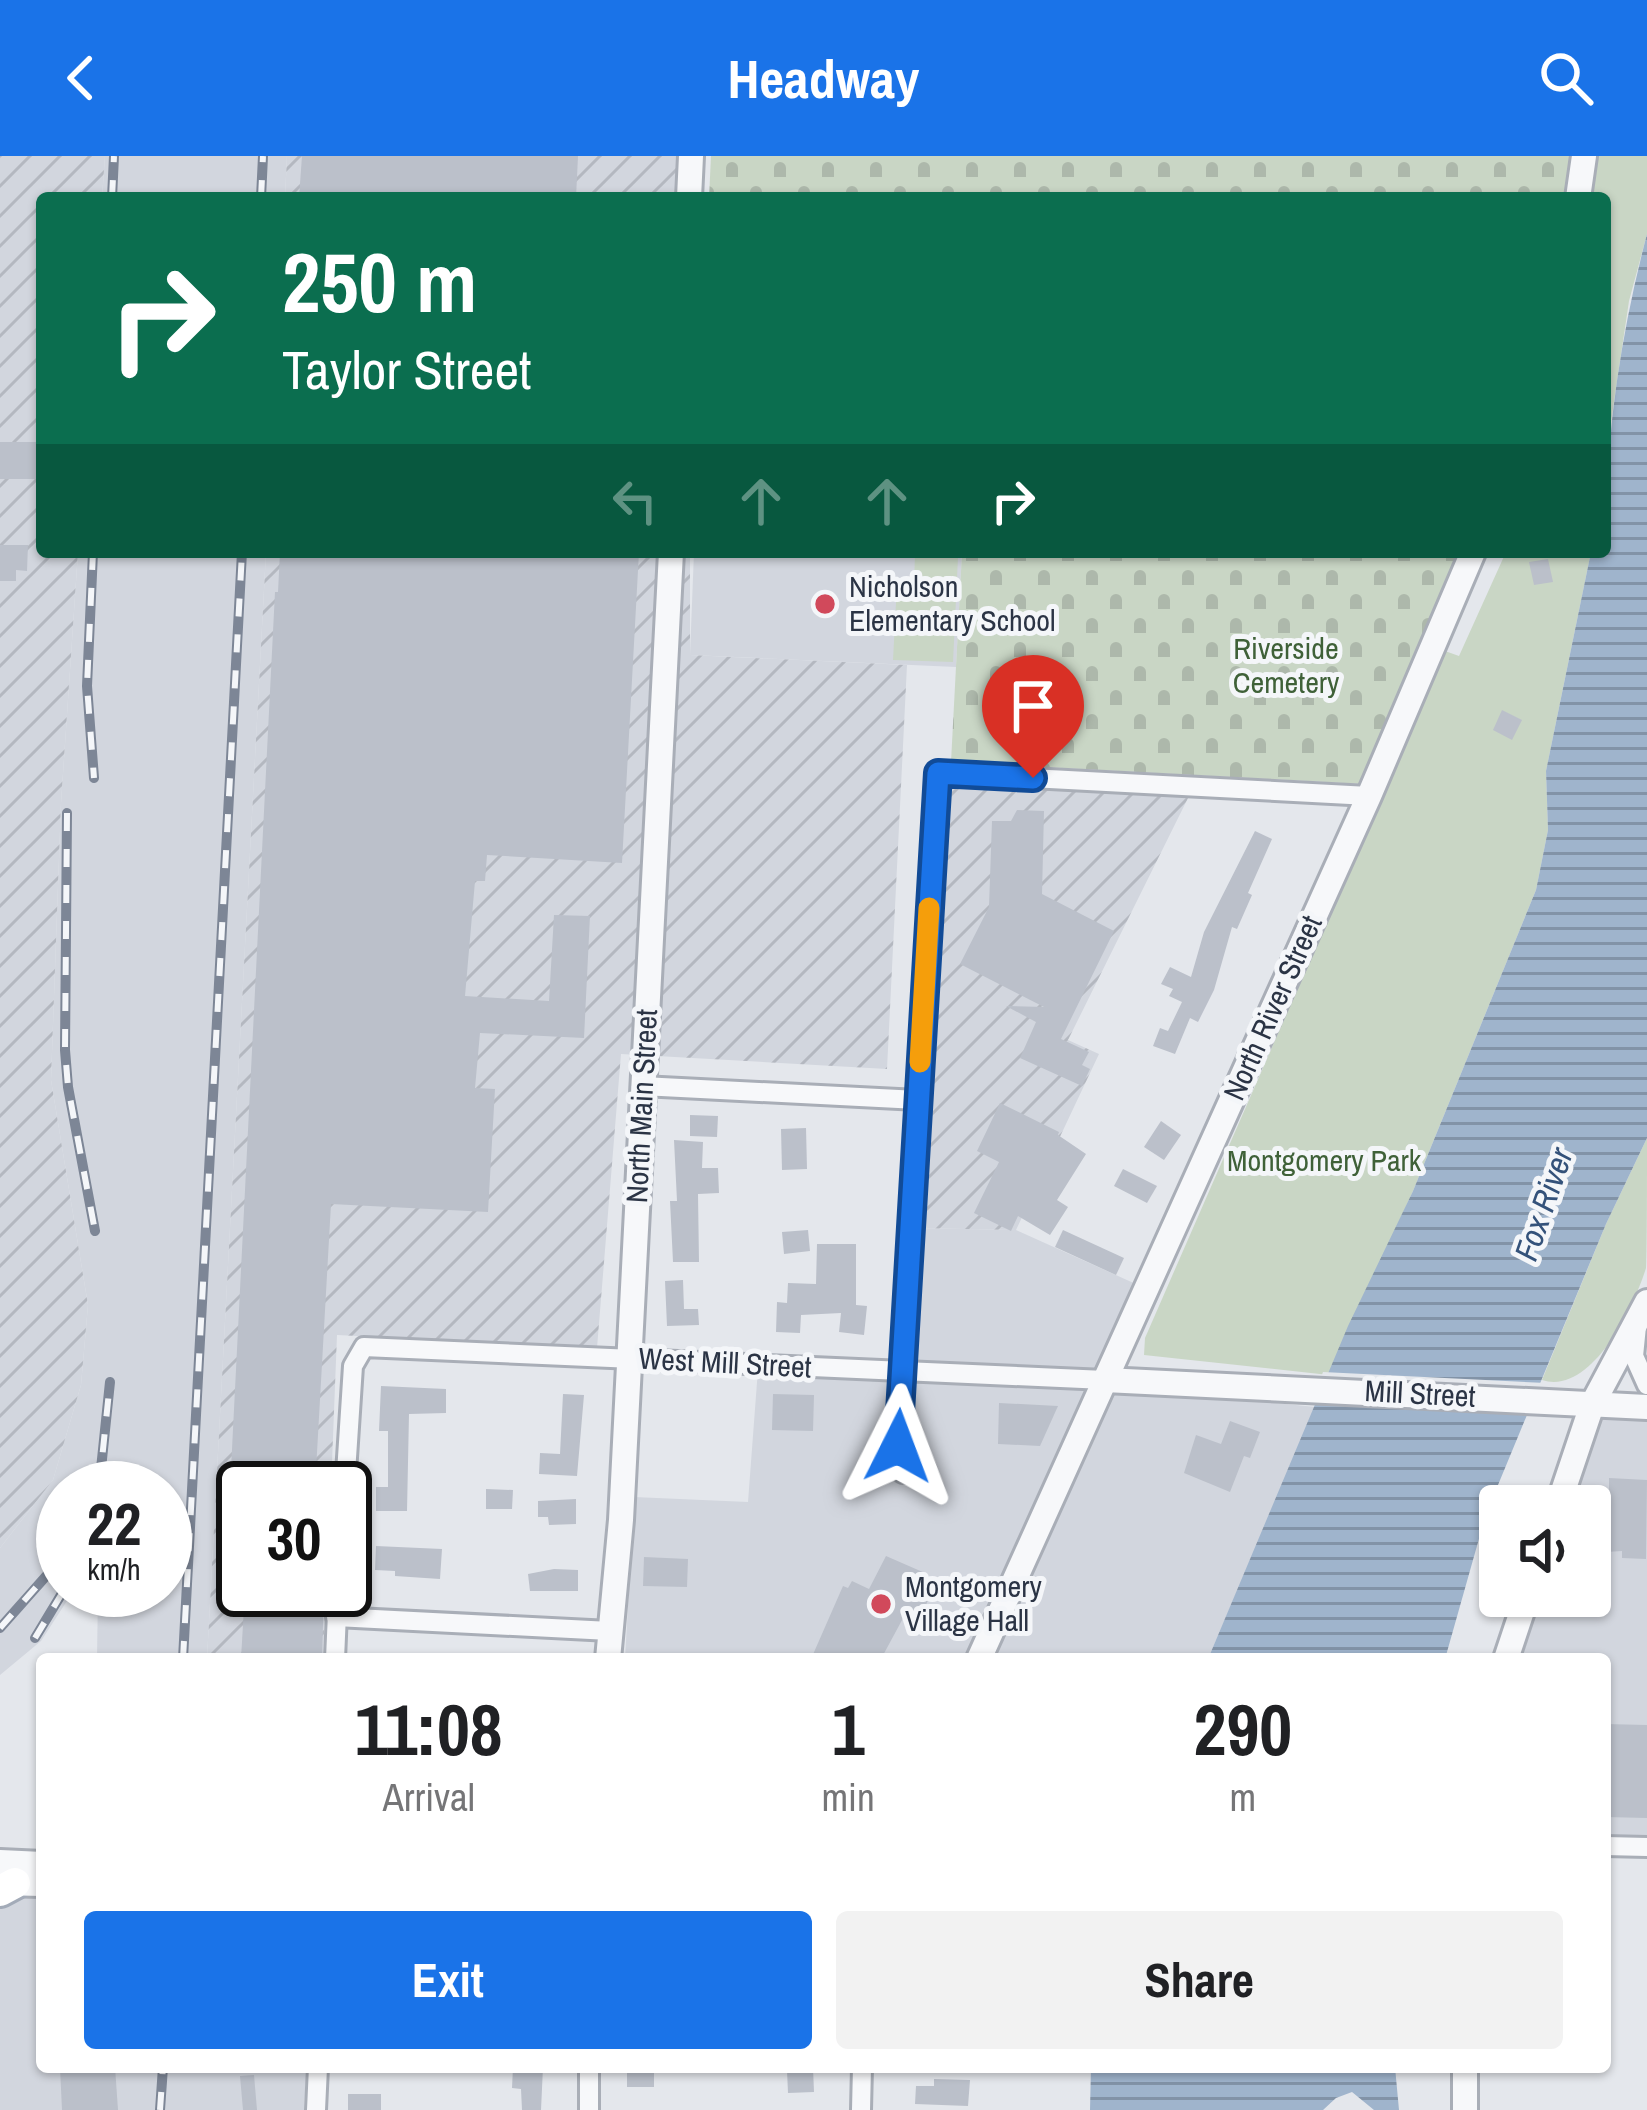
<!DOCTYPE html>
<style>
:root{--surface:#fff;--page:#f2f2f2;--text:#202124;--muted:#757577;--accent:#1a73e8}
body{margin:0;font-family:"Archivo Narrow",sans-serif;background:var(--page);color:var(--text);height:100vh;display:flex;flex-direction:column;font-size:45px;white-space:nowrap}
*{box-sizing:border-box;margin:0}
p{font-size:39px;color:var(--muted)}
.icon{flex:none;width:66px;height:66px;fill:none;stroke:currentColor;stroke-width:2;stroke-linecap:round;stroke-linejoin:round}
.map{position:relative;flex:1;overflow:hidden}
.side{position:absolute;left:36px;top:1497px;width:1575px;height:420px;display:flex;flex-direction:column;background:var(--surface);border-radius:12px;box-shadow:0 3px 9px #0004}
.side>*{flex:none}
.top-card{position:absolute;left:36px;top:36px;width:1575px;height:366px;border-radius:12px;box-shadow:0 3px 9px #0004;background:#0b6e4f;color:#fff;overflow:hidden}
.fabs{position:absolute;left:1479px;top:1329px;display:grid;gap:24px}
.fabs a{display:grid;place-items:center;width:132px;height:132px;border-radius:12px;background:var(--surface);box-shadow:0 3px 9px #0004;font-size:60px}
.speed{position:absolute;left:36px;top:1305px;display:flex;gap:24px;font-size:60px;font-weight:700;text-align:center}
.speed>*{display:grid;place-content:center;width:156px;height:156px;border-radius:50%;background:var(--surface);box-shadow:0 3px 9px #0004;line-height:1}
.speed small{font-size:30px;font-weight:400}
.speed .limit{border:6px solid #111;border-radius:18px;background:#fff;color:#111}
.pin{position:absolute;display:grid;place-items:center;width:102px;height:102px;color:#fff;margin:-123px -51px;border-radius:50% 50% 50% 0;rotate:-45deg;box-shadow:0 0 12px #0007}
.pin .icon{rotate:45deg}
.me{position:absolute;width:132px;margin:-66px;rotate:3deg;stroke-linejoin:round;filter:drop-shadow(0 0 9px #0008)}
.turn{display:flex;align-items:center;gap:42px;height:252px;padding:0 48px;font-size:54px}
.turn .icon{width:156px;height:156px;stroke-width:2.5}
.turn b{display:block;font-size:84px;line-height:102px}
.lanes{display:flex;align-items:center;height:114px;padding:0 48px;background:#0003;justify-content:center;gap:60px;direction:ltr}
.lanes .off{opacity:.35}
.eta{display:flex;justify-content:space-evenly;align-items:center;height:204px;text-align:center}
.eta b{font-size:72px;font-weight:700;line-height:84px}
.primary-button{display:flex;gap:24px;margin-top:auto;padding:24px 48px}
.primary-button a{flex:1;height:138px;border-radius:12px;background:var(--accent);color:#fff;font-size:48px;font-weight:700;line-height:138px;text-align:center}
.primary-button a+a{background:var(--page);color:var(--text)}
header{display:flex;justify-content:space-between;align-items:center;height:156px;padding:0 48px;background:var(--accent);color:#fff;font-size:54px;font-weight:700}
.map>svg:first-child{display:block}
</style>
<header><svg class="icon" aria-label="back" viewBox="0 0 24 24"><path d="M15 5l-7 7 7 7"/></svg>Headway<svg class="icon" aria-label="search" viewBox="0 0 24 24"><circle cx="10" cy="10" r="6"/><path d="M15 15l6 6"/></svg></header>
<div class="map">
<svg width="1647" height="1954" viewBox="0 0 1647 1954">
<defs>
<pattern id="industrial-furrows" width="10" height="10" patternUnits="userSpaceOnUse" patternTransform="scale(3)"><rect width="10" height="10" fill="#d2d6de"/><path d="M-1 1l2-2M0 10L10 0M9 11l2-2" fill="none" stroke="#b4b8c0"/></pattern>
<pattern id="cemetery-stones" width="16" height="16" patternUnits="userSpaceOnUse" patternTransform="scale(3)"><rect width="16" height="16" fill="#c9d6c5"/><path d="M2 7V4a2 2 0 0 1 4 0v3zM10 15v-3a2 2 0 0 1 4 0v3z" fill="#adb8ab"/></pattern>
<pattern id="water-rules" width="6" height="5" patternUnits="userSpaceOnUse" patternTransform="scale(3)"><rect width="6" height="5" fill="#9fb4cc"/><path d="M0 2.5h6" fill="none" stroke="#8293a7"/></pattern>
</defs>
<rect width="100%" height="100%" fill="#e4e7ec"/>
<!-- built -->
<g fill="#d2d6de">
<polygon points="105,0 287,0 285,42 102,42"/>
<polygon points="78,396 266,396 207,1503 97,1503 98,1434 165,1434 165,1332 63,1332 63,1434 74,1434 41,1485 0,1519 0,1392 53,1324 81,1229 88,1149 51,924 61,647"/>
<polygon points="694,396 962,396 956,511 690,499"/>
<polygon points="915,1072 1016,1074 1138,1129 1101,1221 908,1212"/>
<polygon points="758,1213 1097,1228 964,1503 625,1503 634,1341 748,1346"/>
<polygon points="1109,1231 1316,1251 1208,1503 992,1503"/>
<polygon points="1597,1259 1647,1264 1647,1684 1605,1683 1605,1503 1513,1503 1535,1440 1590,1440 1590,1350 1566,1350"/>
<polygon points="42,1738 42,1911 307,1911 304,1954 0,1954 0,1743"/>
</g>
<!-- industrial -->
<g fill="url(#industrial-furrows)">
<polygon points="0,0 105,0 102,42 42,42 42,396 78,396 61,647 51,924 88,1149 81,1229 53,1324 0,1392"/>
<polygon points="287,0 690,0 690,42 285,42"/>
<polygon points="266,396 690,396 690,499 907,509 887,913 621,898 597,1192 337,1179 331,1332 243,1332 243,1434 326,1434 323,1503 207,1503"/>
<polygon points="944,623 1191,636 1068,884 1099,898 1016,1074 915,1072"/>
</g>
<!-- green -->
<g fill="#c9d6c5">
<polygon points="1597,0 1647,0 1647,78 1629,145 1605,306 1605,42 1588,42"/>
<polygon points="1506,396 1591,396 1546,615 1548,674 1536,734 1413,1035 1329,1219 1144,1199 1145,1182 1445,495 1459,500"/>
<polygon points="915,398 958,401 953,506 893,504 897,428 914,428"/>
<path d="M1647,982C1647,1012 1647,1088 1646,1112C1634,1151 1591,1240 1542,1224L1606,1068Z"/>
</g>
<!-- cemetery -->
<g fill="url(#cemetery-stones)">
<polygon points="711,0 1572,0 1567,42 709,42"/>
<polygon points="962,396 1459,396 1362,628 951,606"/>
</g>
<!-- water -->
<g fill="url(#water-rules)">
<path d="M1647,78V982L1606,1068L1486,1358L1445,1503H1208L1348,1170L1413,1035L1536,734L1548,674L1546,615L1591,396H1605C1605,286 1619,185 1647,78Z"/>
<polygon points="1091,1911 1395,1911 1399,1954 1374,1954 1352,1936 1336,1942 1323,1954 1090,1954"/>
</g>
<!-- pier -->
<polygon fill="#e4e7ec" points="1323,1216 1546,1227 1533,1258 1311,1247"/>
<!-- building -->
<g fill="#bbc0ca">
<polygon points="302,0 578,0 576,42 299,42"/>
<rect x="0" y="286" width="38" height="37"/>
<polygon points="0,389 28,389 27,415 16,414 16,425 0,425"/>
<polygon points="280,396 639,396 622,707 487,699 485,725 475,725 465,840 549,845 554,759 590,760 584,882 480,877 475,932 495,933 488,1056 331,1048 315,1332 243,1332 243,1373 228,1373 275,436 278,436"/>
<polygon points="1548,403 1553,426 1534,429 1529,406"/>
<polygon points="1502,554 1522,564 1512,584 1493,574"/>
<polygon points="1017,654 1044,655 1042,738 1114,775 1061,883 1089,896 1082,909 1090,913 1082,930 1020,902 1036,866 1006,850 1044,851 960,808 989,751 992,665 1011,665"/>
<polygon points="1255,675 1272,683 1248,737 1252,739 1237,773 1232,771 1214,834 1198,866 1190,862 1175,898 1153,890 1160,872 1168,875 1182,846 1169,840 1173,833 1161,828 1170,811 1191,821 1204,776"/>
<polygon points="1000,947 1059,976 1058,979 1086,998 1057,1044 1068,1051 1050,1079 1018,1060 1011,1075 974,1057 999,1006 977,995"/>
<polygon points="690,959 718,960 717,981 690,980"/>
<polygon points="1161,965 1181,979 1164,1004 1144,991"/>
<polygon points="806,972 807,1013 782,1014 781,973"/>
<polygon points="674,984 703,986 702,1012 718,1012 719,1037 698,1038 699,1106 673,1106 670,1045 677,1045"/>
<polygon points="1123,1013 1157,1030 1147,1047 1114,1030"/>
<polygon points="808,1074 810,1095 784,1098 782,1076"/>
<polygon points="1063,1074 1124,1102 1116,1119 1055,1091"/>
<polygon points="817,1088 856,1088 856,1149 867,1150 864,1179 839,1176 841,1157 801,1159 800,1177 776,1176 777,1146 787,1147 788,1127 816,1128"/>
<polygon points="683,1124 684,1153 698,1153 699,1169 667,1170 665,1125"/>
<polygon points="381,1230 446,1233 446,1257 409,1258 407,1355 376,1355 376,1331 388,1331 388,1275 379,1275"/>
<polygon points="563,1238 584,1239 577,1320 539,1318 540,1297 560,1298"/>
<polygon points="773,1238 814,1239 813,1275 772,1274"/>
<polygon points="999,1247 1058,1250 1040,1290 998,1288"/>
<polygon points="1230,1265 1260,1276 1250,1302 1244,1300 1230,1336 1184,1317 1196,1279 1221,1288"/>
<polygon points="1609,1322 1647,1324 1646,1403 1622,1402 1622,1395 1606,1396 1608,1370 1600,1370 1602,1347 1609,1346"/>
<polygon points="486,1333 513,1334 512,1353 486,1353"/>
<polygon points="576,1343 576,1368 549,1369 548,1361 538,1361 538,1345"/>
<polygon points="376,1390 442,1393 440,1423 395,1420 395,1415 375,1414"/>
<polygon points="886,1400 925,1417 920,1428 932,1434 922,1459 908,1453 881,1503 811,1503 843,1430 848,1432 852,1425 869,1433"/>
<polygon points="644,1401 688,1403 687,1431 643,1430"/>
<polygon points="554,1413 578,1414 578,1435 530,1435 528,1418"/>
<polygon points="245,1434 324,1434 322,1503 241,1503"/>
<polygon points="1605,1568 1647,1569 1647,1662 1605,1661"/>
<polygon points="60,1911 115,1911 118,1954 62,1954"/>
<polygon points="513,1911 543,1911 541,1954 522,1954 521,1933 512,1932"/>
<rect x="627" y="1911" width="27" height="20"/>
<polygon points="813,1912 814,1936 788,1937 787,1914"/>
<polygon points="254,1919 257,1954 243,1954 240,1920"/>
<polygon points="934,1923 970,1924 968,1950 915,1948 916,1930 934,1930"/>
<rect x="348" y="1938" width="33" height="16"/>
</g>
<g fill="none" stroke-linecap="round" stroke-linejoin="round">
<!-- minor casing -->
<g stroke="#a9aeb7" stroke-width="24">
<g id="minor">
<polyline points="642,930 918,944"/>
<polyline points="1637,1170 1634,1200 1647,1229"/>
<polyline points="903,1317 898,1290 901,1215 938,617 1369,640"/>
<polyline points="345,1332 353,1210 364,1191 1105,1224"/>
<polyline points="336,1461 610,1475"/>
<polyline points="335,1503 338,1434"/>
<polyline points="1605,1690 1647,1691"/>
<polyline points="316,1954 318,1911"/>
<polyline points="589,1954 589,1911"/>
<polyline points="861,1954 862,1911"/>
</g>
</g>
<!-- tertiary casing -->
<g stroke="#a9aeb7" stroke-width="30">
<g id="tertiary">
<polyline points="689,42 691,0"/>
<polyline points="1578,42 1584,0"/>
<polyline points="1105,1224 1647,1251"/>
<polyline points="1558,1350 1592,1249 1647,1146"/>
<polyline points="608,1503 621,1364 671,396"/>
<polyline points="979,1503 1369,640 1473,396"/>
<polyline points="1506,1503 1527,1440"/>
<polyline points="0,1706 42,1708"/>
<polyline points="0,1727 42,1728"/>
<polyline points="1465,1911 1465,1954"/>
</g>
</g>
<!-- primary casing -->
<g stroke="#a3abb8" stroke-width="36">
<polyline id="primary" points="0,1735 15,1727"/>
</g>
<!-- minor -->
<use href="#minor" stroke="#f7f8fa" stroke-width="18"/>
<!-- tertiary -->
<use href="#tertiary" stroke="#f7f8fa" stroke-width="24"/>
<!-- primary -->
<use href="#primary" stroke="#fff" stroke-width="30"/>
<!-- rail casing -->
<g stroke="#7d8696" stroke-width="10">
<g id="rail">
<polyline points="112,42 114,0"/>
<polyline points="261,42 263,0"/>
<polyline points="93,396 87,530 94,622"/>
<polyline points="67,657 65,894 68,931 95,1075"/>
<polyline points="99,1332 110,1226"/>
<polyline points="0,1472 63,1401"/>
<polyline points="35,1482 64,1434"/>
<polyline points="183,1503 242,396"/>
<polyline points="160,1954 163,1911"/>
</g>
</g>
<!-- rail -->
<use href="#rail" stroke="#f4f6f9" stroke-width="6" stroke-dasharray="18" stroke-linecap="butt"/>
</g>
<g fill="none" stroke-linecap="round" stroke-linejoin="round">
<!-- route casing -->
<g stroke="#114b97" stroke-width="30">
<polyline id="route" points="898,1290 938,617 1033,622"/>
</g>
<!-- route -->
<use href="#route" stroke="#1a73e8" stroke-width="21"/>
<!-- slow -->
<polyline stroke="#f59e0b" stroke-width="21" points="920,906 929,752"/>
</g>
<!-- markers -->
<g fill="#d1495b" stroke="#f4f6f9" stroke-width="4.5">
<circle cx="825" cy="448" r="12"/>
<circle cx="881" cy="1448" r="12"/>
</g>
<g text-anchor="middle" stroke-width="10" stroke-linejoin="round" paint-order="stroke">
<!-- poi labels -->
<g font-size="30" fill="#2b3445" stroke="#f4f6f9" text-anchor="start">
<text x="849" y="441">Nicholson<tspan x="849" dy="34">Elementary School</tspan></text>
<text x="905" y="1441">Montgomery<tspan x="905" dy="34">Village Hall</tspan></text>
</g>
<!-- park labels -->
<g font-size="30" fill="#3f6138" stroke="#f4f6f9">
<text x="1286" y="503">Riverside<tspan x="1286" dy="34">Cemetery</tspan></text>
<text x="1324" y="1015">Montgomery Park</text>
</g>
<!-- street labels -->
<g font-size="30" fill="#2b3445" stroke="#f4f6f9">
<text transform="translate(1273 852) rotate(-66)" y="10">North River Street</text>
<text transform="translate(642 950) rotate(-87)" y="10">North Main Street</text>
<text transform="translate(725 1207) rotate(3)" y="10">West Mill Street</text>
<text transform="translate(1420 1238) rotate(3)" y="10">Mill Street</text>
</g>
<!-- water labels -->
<g font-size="33" font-style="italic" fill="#34527a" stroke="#f4f6f9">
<text transform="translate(1543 1048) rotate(-71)" y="12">Fox River</text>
</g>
</g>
</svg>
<div class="fabs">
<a><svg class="icon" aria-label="sound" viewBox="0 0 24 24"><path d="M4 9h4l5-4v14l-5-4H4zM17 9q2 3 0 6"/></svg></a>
</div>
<div class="speed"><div>22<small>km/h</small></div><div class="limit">30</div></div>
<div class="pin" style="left:1033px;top:622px;background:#d93025"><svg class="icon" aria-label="arrive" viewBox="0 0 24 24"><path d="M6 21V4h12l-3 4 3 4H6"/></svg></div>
<svg class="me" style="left:898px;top:1290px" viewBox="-20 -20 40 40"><path d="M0-17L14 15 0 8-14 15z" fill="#1a73e8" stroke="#fff" stroke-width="4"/></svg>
<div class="top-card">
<div class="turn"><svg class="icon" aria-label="right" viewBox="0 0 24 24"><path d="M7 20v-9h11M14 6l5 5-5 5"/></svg><div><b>250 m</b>Taylor Street</div></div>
<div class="lanes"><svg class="icon off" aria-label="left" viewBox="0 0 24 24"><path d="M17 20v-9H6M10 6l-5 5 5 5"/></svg><svg class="icon off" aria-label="ahead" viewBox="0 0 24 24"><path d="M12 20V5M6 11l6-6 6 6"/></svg><svg class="icon off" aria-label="ahead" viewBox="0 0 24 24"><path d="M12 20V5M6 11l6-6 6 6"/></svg><svg class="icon" aria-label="right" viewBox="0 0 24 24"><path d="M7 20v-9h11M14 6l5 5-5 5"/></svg></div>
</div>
<section class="side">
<div class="eta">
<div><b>11:08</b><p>Arrival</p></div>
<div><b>1</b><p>min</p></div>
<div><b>290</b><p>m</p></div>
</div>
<div class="primary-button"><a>Exit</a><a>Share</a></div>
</section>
</div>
